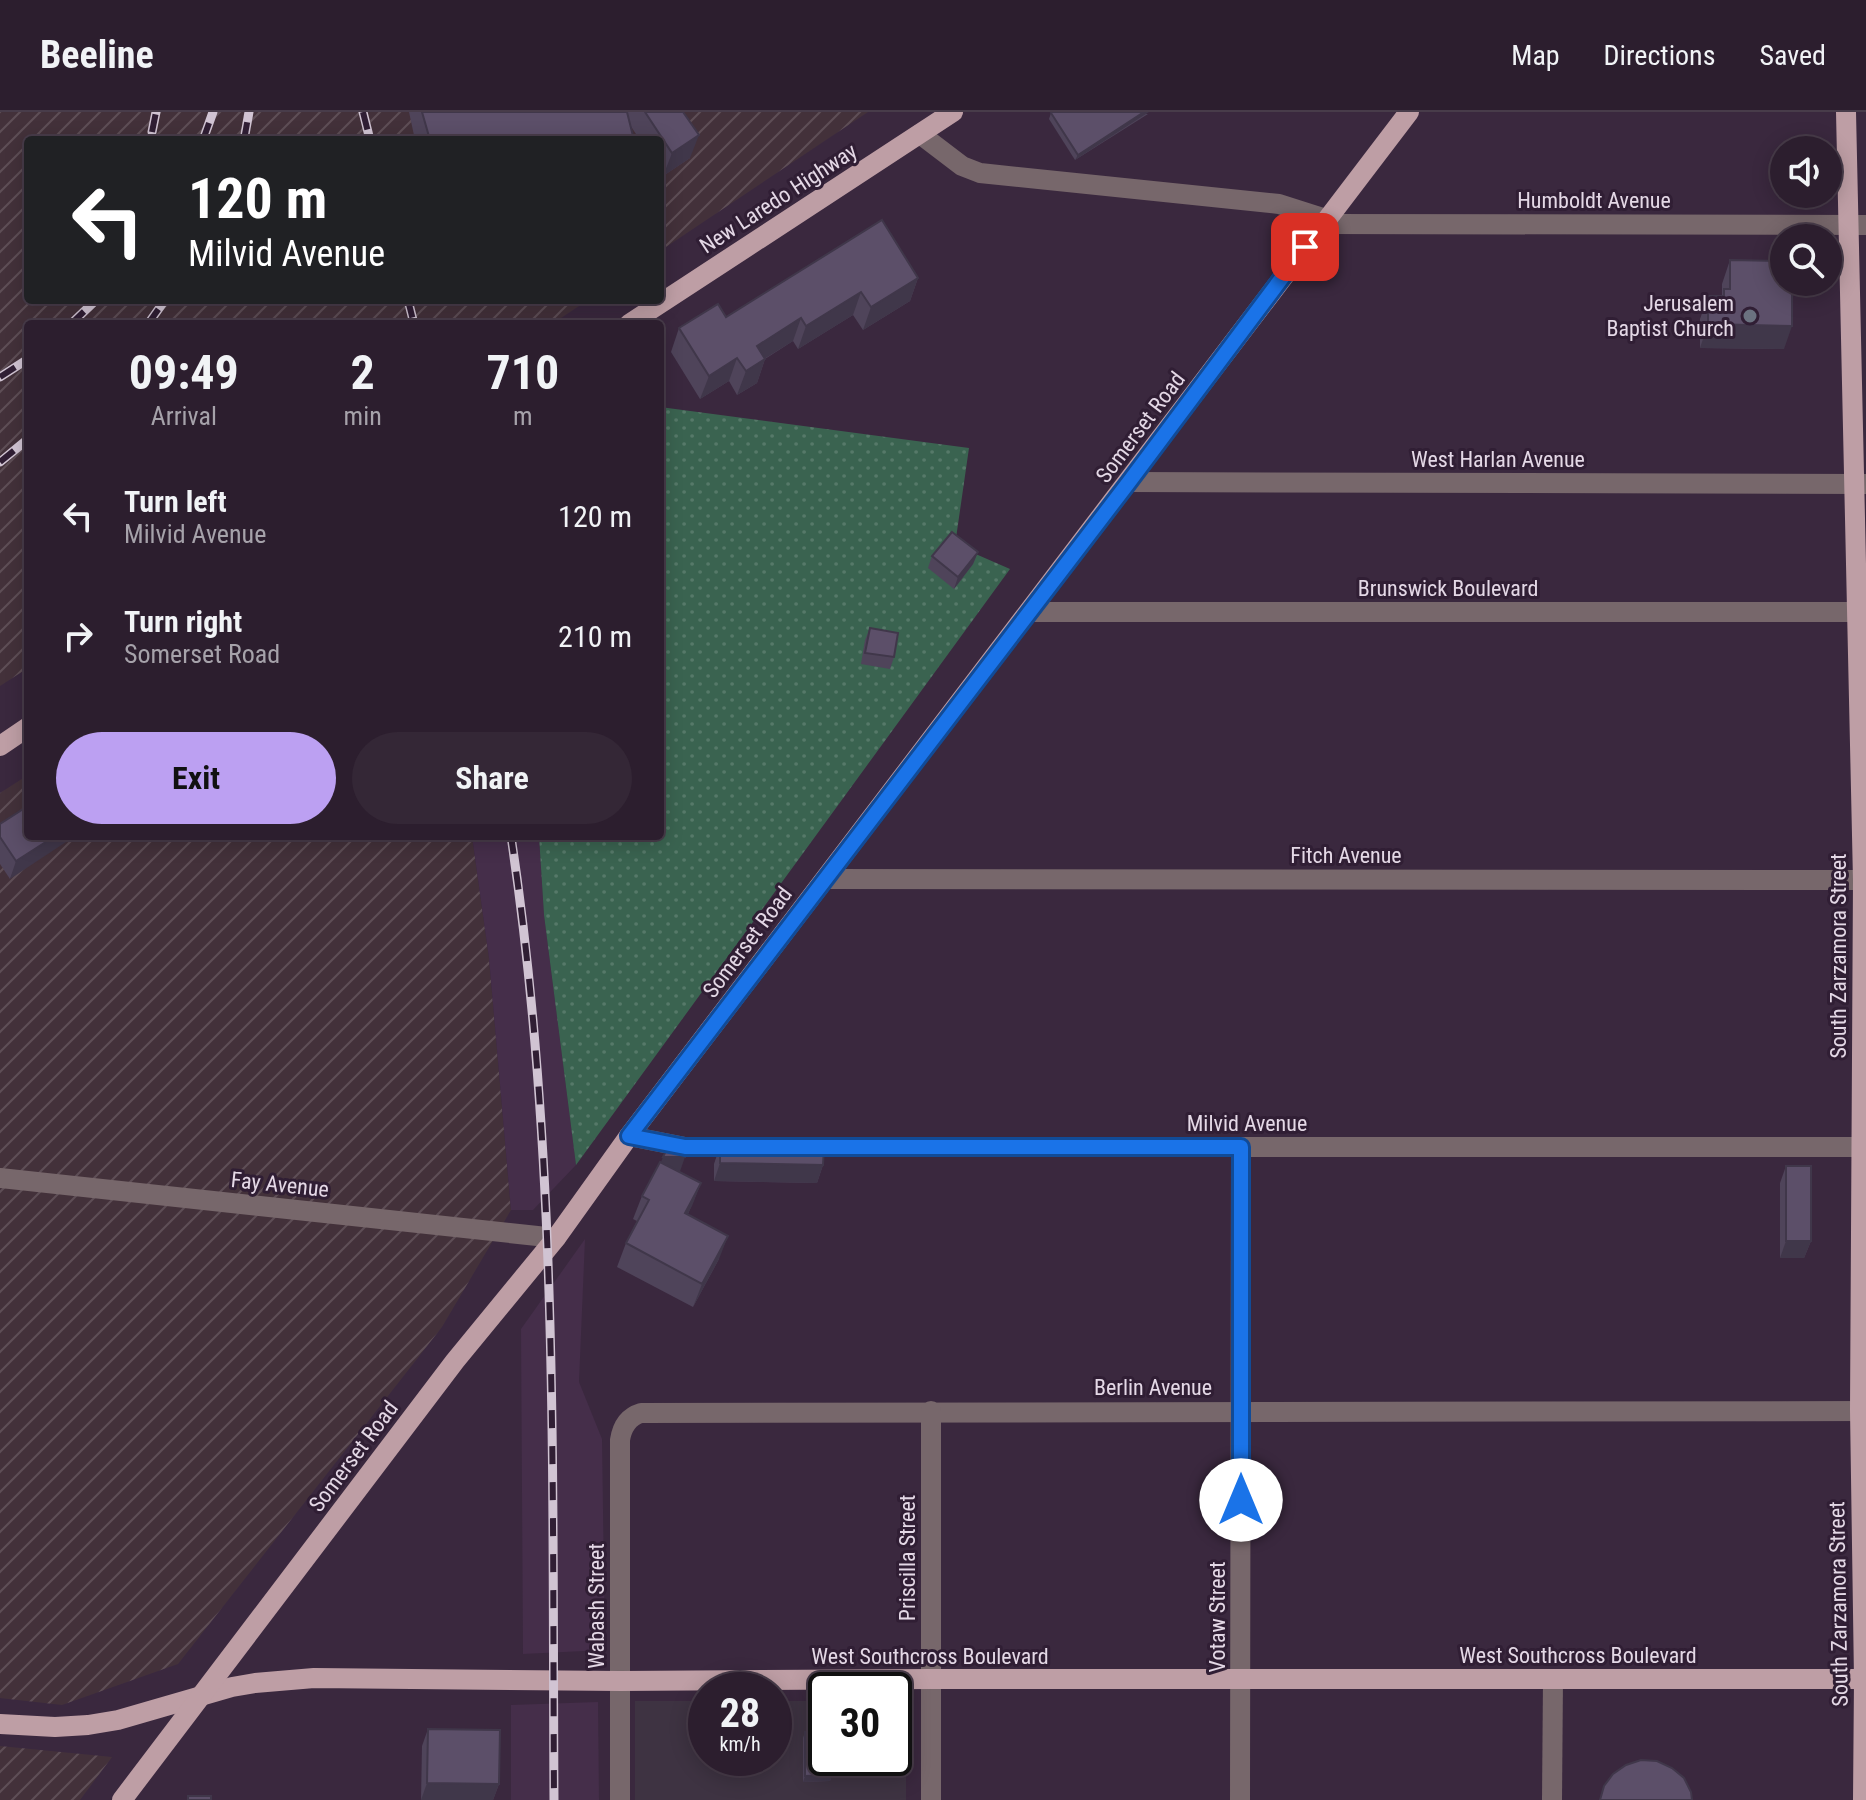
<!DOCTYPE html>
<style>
:root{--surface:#2c1e2e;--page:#342736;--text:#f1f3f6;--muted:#a6a2aa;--line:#483c4a;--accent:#bca0f2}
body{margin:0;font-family:"Roboto Condensed",sans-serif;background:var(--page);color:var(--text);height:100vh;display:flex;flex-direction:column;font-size:30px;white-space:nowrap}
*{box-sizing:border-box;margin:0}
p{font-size:26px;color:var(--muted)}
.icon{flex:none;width:44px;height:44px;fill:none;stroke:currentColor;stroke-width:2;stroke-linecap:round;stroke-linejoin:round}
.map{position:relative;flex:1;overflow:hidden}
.panel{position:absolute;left:24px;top:208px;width:640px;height:520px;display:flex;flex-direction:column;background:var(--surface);border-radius:8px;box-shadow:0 4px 20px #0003,0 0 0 2px var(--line)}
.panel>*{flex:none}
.banner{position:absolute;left:24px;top:24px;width:640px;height:168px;border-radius:8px;box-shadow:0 4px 20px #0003,0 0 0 2px var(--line);background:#202124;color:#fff;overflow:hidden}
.tools{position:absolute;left:1770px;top:24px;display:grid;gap:16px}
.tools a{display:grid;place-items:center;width:72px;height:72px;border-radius:50%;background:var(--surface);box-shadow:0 4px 20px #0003,0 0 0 2px var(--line);font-size:40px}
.speed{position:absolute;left:688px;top:1560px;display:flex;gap:16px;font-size:40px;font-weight:700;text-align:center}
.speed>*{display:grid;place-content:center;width:104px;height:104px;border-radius:50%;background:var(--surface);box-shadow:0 4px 20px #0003,0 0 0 2px var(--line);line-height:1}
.speed small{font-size:20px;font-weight:400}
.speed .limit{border:4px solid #111;border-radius:12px;background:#fff;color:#111}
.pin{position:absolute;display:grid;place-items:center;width:68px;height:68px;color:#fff;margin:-34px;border-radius:16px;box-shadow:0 4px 12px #0006}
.me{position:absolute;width:88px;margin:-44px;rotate:0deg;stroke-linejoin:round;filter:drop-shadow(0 0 6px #0008)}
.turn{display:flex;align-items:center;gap:28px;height:168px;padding:0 32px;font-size:36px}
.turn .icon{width:104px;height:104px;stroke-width:2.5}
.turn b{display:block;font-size:56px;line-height:68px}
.eta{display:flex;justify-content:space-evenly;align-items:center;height:136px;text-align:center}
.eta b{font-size:48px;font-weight:700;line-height:56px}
.action{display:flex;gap:16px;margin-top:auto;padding:16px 32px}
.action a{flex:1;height:92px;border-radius:48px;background:var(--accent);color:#111;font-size:32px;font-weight:700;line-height:92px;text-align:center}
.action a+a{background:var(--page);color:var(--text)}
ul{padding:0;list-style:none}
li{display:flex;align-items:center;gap:24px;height:120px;padding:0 32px}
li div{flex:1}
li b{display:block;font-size:30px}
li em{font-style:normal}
header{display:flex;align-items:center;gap:48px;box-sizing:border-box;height:112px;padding:0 40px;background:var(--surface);border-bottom:2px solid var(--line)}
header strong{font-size:38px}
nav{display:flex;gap:44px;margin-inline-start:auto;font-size:28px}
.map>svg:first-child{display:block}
</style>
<header>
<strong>Beeline</strong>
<nav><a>Map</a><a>Directions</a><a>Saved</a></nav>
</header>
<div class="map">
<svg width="1866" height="1688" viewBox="0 0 1866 1688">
<defs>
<pattern id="industrial-furrows" width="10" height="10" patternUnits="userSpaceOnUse" patternTransform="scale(2)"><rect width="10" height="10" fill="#43313a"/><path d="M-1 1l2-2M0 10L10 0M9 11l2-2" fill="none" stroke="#5e4e56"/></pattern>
<pattern id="grass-dots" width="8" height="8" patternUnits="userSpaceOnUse" patternTransform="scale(2)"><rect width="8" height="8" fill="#3a6350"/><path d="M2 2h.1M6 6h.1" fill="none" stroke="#567969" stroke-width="1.8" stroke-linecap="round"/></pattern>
</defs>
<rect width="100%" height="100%" fill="#3a283e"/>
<!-- commercial -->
<polygon fill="#3e3342" points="635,1589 706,1589 706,1646 774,1646 774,1589 826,1589 826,1646 894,1646 894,1589 906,1589 906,1688 635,1688"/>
<!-- industrial -->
<g fill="url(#industrial-furrows)">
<polygon points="0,0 868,0 660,139 660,28 28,28 28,188 588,188 552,212 28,212 28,556 0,574"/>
<polygon points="28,663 28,724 472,724 489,846 511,1098 442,1215 178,1552 62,1593 0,1586 0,681"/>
<polygon points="0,1634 112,1645 80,1688 0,1688"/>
</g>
<!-- built -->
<g fill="#452e4a">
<polygon points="472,724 539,724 544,803 576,1053 533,1098 511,1098 489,846"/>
<polygon points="585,1127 579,1270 602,1327 605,1538 523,1542 521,1217"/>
<polygon points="598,1590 599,1688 511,1688 511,1593"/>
</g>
<!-- grass -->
<polygon fill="url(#grass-dots)" points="660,295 969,336 955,433 1010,457 576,1053 544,803 539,724 660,724"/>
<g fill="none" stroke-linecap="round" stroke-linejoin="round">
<!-- minor -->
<g stroke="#77676b" stroke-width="20">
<polyline points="920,22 962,54 980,61 1279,92 1326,107"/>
<polyline points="1322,112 1866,113"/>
<polyline points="1129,370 1866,372"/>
<polyline points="1029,500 1866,500"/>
<polyline points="826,767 1866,768"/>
<polyline points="629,1024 685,1035 1866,1035"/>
<polyline points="0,1066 556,1126"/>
<path d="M620,1688V1328C622,1315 628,1305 641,1301L1866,1299"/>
<polyline points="931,1688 931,1299"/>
<polyline points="1240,1688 1241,1035"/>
<polyline points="1552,1688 1553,1567"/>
</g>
<!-- major -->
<g stroke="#be9ea5" stroke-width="20">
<polyline points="1846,0 1863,768 1860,1298 1864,1567 1863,1688"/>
<polyline points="629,212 953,0"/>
<polyline points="0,634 28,615"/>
<polyline points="0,1612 55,1615 88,1613 118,1608 232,1575 255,1571 314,1566 620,1569 931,1567 1866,1567"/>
<polyline points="122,1688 455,1249 556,1126 629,1024 1409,0"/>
</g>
<!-- rail casing -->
<g stroke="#d1c4d3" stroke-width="9">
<g id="rail">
<polyline points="363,0 370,28"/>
<polyline points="152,20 156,0"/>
<polyline points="203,28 213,0"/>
<polyline points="244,28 249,0"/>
<polyline points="408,188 414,212"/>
<polyline points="71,212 96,188"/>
<polyline points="148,212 165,188"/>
<polyline points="0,265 28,247"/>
<polyline points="0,350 28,327"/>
<path d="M511,724C559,1043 552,1366 554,1688"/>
</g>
</g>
<!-- rail -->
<use href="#rail" stroke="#301e34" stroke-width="6" stroke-dasharray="18" stroke-linecap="butt"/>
</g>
<!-- wall -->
<g fill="#4f445a">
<polygon points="409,0 683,0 690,46 663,64 660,58 660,28 640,28 630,13 634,28 415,28"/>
<polygon points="1051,1 1148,2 1075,48 1049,7"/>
<polygon points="1730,148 1784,237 1700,236 1700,207 1708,184 1722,184 1722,172"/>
<polygon points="918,166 910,189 863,218 853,203 798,237 793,229 765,247 757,271 737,283 729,269 700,287 671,240 679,216 726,205"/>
<polygon points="978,440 973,452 954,477 928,456 932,444"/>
<polygon points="870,516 894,545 890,557 861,552 865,528"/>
<polygon points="0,712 28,724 10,767 0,752"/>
<polygon points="720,1034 823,1053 817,1071 714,1069 714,1052"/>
<polygon points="1786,1054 1811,1129 1804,1146 1780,1146 1780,1071"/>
<polygon points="680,1060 701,1071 688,1102 719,1147 693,1195 617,1155 626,1131 637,1109 633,1107 642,1084"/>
<polygon points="428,1617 499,1672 493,1688 421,1688 422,1634"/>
<polygon points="805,1620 842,1657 832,1657 832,1663 830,1669 803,1670 803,1626"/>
</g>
<!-- shaded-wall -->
<g fill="#40374a">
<polygon points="1144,0 1149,0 1075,48 1078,43"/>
<polygon points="699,23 690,46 663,64 672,41"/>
<polygon points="918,166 910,189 863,218 871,195"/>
<polygon points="861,180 853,203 798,237 806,214"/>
<polygon points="801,206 793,229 748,257 757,234"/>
<polygon points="1708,212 1792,214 1784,237 1700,236"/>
<polygon points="737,246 729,269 700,287 709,264"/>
<polygon points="765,247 757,271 737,283 746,259"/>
<polygon points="978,440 973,452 954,477 958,465"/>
<polygon points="55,724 75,724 10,767 16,749"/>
<polygon points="663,1045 685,1045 677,1068 654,1068"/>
<polygon points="720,1051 823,1053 817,1071 714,1069"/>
<polygon points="701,1071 692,1094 676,1124 685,1101"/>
<polygon points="728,1124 719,1147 693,1195 702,1172"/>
<polygon points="1786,1129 1811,1129 1804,1146 1780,1146"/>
<polygon points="832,1651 844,1651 842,1657 829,1657"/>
<polygon points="832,1663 830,1669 803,1670 805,1664"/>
<polygon points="427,1671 499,1672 493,1688 421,1688"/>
</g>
<!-- building -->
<g fill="#5c4f69" stroke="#40374a" stroke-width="2">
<polygon points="422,0 627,0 634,28 430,28"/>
<polygon points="645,0 683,0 699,23 672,41"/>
<polygon points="1052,0 1144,0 1078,43 1051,1"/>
<polygon points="882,108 918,166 871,195 861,180 806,214 801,206 757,234 765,247 746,259 737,246 709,264 679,216 718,192 726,205"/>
<polygon points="1730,148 1784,149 1784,170 1792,170 1792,214 1708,212 1708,184 1724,184 1724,177 1730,177"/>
<polygon points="952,420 978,440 958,465 932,444"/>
<polygon points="870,516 898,521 894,545 865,541"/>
<polygon points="28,694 28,724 55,724 16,749 0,725 0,712"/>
<polygon points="671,1028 684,1028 685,1045 663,1045"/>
<polygon points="720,1034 824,1035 823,1053 720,1051"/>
<polygon points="660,1050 701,1071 685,1101 728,1124 702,1172 626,1131 649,1088 642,1084"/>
<rect x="1786" y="1054" width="25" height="75"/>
<polygon points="428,1617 500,1618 499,1672 427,1671"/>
<polygon points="805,1620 826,1620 826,1646 844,1646 844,1651 832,1651 832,1663 805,1664"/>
<polygon points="1641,1648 1657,1649 1672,1656 1684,1666 1691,1680 1692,1688 1600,1688 1604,1674 1613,1662 1626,1653"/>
<rect x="188" y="1684" width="23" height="4"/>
</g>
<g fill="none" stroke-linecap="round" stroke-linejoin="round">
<!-- route casing -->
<g stroke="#114b97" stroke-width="20">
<polyline id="route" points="1241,1388 1241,1035 685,1035 629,1024 1129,370 1305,135"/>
</g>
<!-- route -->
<use href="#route" stroke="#1a73e8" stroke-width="14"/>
</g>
<!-- markers -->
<circle fill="#6b7280" stroke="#301e34" stroke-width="3" cx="1750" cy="204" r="8"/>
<g text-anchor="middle" stroke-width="6" stroke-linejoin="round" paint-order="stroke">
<!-- street labels -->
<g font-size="22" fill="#e4d8e6" stroke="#301e34">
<text transform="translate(778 86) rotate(-33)" y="8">New Laredo Highway</text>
<text x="1594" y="96">Humboldt Avenue</text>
<text transform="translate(1140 315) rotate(-53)" y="8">Somerset Road</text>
<text x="1498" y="355">West Harlan Avenue</text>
<text x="1448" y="484">Brunswick Boulevard</text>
<text x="1346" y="751">Fitch Avenue</text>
<text transform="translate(747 830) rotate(-53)" y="8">Somerset Road</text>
<text transform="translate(1838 844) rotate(-90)" y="8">South Zarzamora Street</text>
<text x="1247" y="1019">Milvid Avenue</text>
<text transform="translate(280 1072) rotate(6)" y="8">Fay Avenue</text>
<text x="1153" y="1283">Berlin Avenue</text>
<text transform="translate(353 1344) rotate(-53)" y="8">Somerset Road</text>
<text transform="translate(907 1446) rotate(-90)" y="8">Priscilla Street</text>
<text transform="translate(1838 1492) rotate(-91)" y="8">South Zarzamora Street</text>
<text transform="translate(596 1494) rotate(-90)" y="8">Wabash Street</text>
<text transform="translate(1217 1505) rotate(-90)" y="8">Votaw Street</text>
<text x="1578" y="1551">West Southcross Boulevard</text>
<text x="930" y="1552">West Southcross Boulevard</text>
</g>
<!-- poi labels -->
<g font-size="22" fill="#e4d8e6" stroke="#301e34" text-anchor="end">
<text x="1734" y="199">Jerusalem<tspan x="1734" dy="25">Baptist Church</tspan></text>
</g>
</g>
</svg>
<div class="tools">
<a><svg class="icon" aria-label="sound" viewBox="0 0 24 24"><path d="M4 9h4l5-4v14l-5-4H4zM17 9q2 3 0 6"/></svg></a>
<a><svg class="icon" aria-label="search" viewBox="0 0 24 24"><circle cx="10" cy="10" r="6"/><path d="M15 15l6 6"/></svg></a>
</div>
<div class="speed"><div>28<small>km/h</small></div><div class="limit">30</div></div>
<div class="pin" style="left:1305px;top:135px;background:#d93025"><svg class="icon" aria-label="arrive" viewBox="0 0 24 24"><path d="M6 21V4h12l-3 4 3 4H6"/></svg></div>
<svg class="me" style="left:1241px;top:1388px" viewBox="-20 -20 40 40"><circle r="19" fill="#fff"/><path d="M0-13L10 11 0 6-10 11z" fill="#1a73e8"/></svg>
<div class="banner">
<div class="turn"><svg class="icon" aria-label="left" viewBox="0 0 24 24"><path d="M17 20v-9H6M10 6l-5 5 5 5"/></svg><div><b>120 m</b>Milvid Avenue</div></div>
</div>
<section class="panel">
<div class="eta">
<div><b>09:49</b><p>Arrival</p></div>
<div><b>2</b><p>min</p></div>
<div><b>710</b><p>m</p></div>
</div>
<ul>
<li><svg class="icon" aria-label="left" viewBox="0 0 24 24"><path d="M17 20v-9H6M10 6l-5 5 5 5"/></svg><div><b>Turn left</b><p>Milvid Avenue</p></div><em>120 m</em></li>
<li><svg class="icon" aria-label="right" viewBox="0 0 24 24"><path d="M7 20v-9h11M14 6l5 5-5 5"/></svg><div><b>Turn right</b><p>Somerset Road</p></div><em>210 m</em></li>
</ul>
<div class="action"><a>Exit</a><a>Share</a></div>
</section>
</div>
